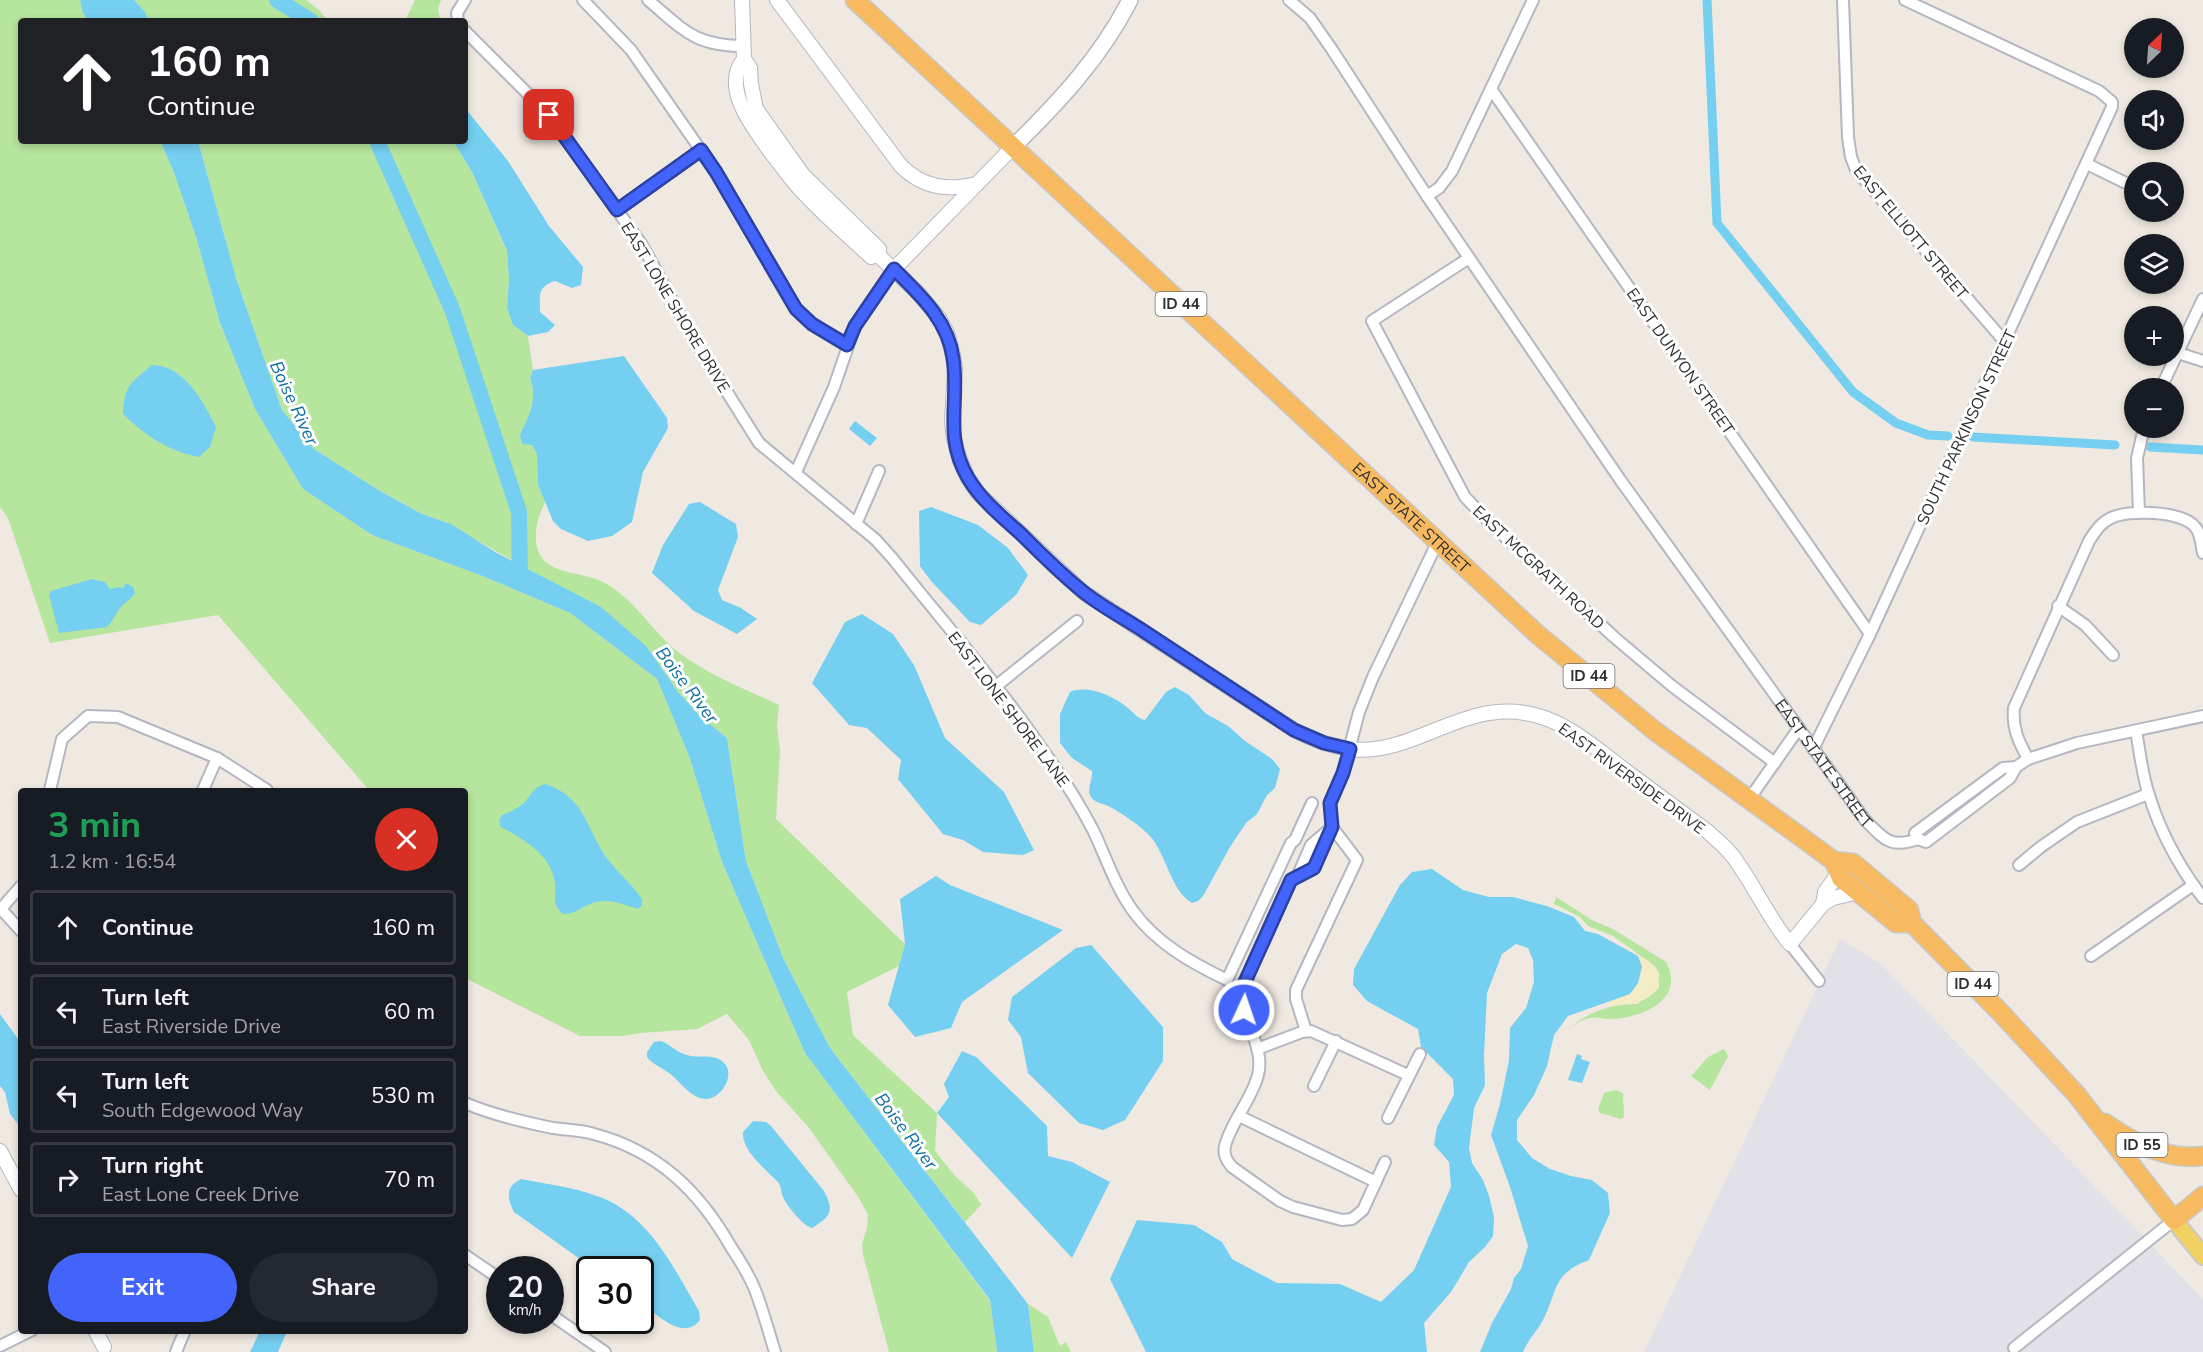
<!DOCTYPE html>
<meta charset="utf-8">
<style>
:root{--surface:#171b24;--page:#242831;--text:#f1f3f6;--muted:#9ea1a6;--line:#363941;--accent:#4264fb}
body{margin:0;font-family:"Nunito Sans",sans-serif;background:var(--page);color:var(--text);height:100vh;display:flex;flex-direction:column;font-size:22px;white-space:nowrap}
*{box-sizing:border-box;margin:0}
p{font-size:20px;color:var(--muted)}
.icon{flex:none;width:33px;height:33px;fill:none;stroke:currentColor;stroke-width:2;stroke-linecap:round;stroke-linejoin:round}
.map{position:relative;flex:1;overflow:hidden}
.sheet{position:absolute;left:18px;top:788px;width:450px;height:546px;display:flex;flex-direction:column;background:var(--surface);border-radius:6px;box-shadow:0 3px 9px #0003}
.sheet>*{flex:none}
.hud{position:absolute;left:18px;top:18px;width:450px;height:126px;border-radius:6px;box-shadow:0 3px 9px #0003;background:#202124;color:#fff;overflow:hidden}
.needle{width:39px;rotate:25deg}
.tools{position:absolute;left:2124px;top:18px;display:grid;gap:12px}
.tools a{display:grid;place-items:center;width:60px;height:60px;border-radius:50%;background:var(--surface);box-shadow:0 3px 9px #0003;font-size:30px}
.speed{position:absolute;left:486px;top:1256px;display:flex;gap:12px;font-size:30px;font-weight:700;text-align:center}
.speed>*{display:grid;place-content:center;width:78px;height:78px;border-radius:50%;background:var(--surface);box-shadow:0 3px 9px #0003;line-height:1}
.speed small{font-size:15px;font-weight:400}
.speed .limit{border:3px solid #111;border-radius:9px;background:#fff;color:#111}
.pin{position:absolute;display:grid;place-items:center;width:51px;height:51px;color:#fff;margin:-26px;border-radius:12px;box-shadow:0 3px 9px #0006}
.me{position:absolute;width:66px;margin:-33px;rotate:3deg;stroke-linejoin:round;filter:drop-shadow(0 0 4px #0008)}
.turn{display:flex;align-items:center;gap:21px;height:126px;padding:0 30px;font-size:27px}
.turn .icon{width:78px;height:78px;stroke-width:2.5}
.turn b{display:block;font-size:42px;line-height:51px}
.round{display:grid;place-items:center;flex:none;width:63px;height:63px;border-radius:32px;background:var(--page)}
.summary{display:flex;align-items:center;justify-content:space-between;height:102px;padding:0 30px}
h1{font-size:36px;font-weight:700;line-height:45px;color:#1e9e55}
.primary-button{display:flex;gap:12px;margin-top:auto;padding:12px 30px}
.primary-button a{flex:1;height:69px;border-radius:36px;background:var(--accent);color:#fff;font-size:24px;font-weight:700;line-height:69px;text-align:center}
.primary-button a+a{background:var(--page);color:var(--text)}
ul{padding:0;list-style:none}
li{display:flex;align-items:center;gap:18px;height:75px;margin:0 12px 9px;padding:0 18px;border:3px solid var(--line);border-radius:6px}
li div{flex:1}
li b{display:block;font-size:22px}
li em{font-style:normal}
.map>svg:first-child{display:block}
</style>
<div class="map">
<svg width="2203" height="1352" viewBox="0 0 2203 1352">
<rect width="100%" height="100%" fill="#efe9e1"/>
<!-- industrial -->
<polygon fill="#e3e1e8" points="1840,939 1881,964 2203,1299 2203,1352 1644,1352"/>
<!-- green -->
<g fill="#b6e59e">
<polygon points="0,0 80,0 83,13 88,21 21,21 21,141 160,141 173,170 196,237 220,323 255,409 303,489 372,535 485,577 570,613 657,679 689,756 722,862 805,1053 990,1301 997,1352 889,1352 863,1255 862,1244 867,1228 868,1215 859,1198 809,1128 776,1091 763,1071 749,1040 727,1014 697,1029 640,1033 624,1036 580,1036 465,978 465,790 369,790 218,615 50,643 8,518 0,507"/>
<polygon points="134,0 306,0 319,10 328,21 149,21 145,12"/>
<polygon points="415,0 441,0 438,8 440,20 405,21"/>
<path d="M198,141H453L472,172L507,252L509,279L507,308L513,325L528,336L533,370L530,378C538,400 529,416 520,436L532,445L537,454L538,485L545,502C538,517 531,538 540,555C551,575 586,572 605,583C635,600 652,631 678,652C708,675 745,689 779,705L777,727L780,751L776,819L905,944L899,966L847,992L853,1035L937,1113L935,1151L955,1176L974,1193L981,1205L965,1222L830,1048L784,960L746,861L727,738L701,717L678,692L647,647L542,577L466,534L451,524L422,514L380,491L314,449L282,410L237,281Z"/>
<path d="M1556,897L1592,920L1613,929L1666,962C1686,999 1643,1017 1613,1019C1605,1020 1598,1016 1590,1018C1582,1019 1576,1024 1569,1029C1589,1011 1611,1004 1638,1004L1660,975L1655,966L1613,936L1588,926L1580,917L1554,904Z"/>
<polygon points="1724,1049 1728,1056 1710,1090 1691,1076 1708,1057"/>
<polygon points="1616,1090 1623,1093 1624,1117 1621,1119 1600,1113 1598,1110 1604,1093"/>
<polygon points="1028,1304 1048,1317 1060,1346 1066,1342 1071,1352 1034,1352"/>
</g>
<!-- sand -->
<path fill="#f3ecc5" d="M1638,956C1654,960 1660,973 1659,988C1640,1007 1634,1002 1609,1006L1608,1004L1611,999L1630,994L1642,967Z"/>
<!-- water -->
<g fill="#75cff0">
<polygon points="80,0 134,0 145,12 149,21 88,21 83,13"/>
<path d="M465,108L508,161L549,226L583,267L581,285L572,288L555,281C537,287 540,295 540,312L555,325L548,332L528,336L513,325L507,308L509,279L507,251L472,172L453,141H465Z"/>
<polygon points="160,141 198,141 237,281 282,410 314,449 380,491 422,514 451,524 497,553 601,607 647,647 678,692 701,717 727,738 746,861 784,960 830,1048 1028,1304 1034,1352 997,1352 990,1300 805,1053 722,862 689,756 657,679 570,613 485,577 372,535 303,489 255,409 220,323 196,237 173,170"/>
<path d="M624,356L667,418L668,428L643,472L632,522L612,536L588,541L561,529L553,521L538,485L537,454L532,445L522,444L520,435C529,416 538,400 530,378L533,370Z"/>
<path d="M152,365C185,366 202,400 216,427L210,447L199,457C168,451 146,436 123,414C124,385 131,383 152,365Z"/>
<polygon points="855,421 877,438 870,446 849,429"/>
<polygon points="700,502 736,524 738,537 718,590 722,600 741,608 757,619 737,634 694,611 652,573 663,545 689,504"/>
<polygon points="931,507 978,525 1008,548 1028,575 1016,595 981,625 970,622 931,581 920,566 919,511"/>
<path d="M92,579L105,582L110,589L119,587L123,588L126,583L133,587L135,593C130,601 122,604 118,611C114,617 112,622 107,627L59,633L49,595L51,591Z"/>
<polygon points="862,614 893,634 914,665 945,738 1004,792 1034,850 1023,855 983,852 963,840 943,834 898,779 901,760 867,728 849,725 812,683 845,622"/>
<path d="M1175,687L1189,695L1205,713L1228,726L1245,741L1272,759L1280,769L1275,788L1267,795L1257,814L1246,823L1230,847L1203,896L1198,901L1192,903C1171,891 1166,854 1150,836C1138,824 1122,813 1108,806C1102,803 1095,803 1091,797C1086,790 1093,780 1092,771L1072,758L1060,743V714L1070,692C1088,684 1116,697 1129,709C1135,714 1137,718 1145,720L1166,692Z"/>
<path d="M546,784C585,798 585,826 606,857C617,872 632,884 642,899V905L638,909C622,904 607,897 590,904C580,908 575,914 563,914C550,902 557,899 555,884C553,856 523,839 501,827L499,821L502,815C510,812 517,809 524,803C532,794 534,786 546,784Z"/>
<path d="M1432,869L1463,890L1489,897H1513L1547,906L1574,917L1585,931L1598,934L1638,956L1642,967L1638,983L1630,994L1568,1016L1554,1035L1547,1066L1534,1095L1517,1120V1140L1532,1158L1550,1169L1571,1176L1592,1180L1608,1193L1610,1213L1589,1260C1551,1274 1558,1292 1543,1320C1537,1331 1528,1340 1523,1352H1480L1492,1323L1511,1289L1514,1278L1521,1269L1528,1246L1510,1187L1491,1135L1500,1104L1509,1060L1510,1028L1526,1008L1534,982L1533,960L1528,948L1516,944L1502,954L1487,993L1484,1056L1485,1085L1474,1108L1469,1148L1472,1163L1483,1180L1489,1196L1494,1217L1493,1236L1485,1247L1469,1262L1451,1292L1424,1323L1427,1352H1146L1110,1279L1137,1220L1194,1225L1222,1242L1232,1259L1277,1283L1340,1284L1381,1302L1414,1270L1451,1187L1449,1162L1434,1145L1437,1127L1454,1095L1453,1079L1421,1047L1418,1029L1367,1001L1353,985L1354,969L1400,885L1412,872Z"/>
<polygon points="936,876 950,885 1063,930 962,1002 951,1028 915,1037 888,1005 905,944 900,899"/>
<polygon points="1091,945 1163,1027 1163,1061 1125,1120 1103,1130 1079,1123 1028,1073 1021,1037 1008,1020 1012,997 1076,948"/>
<polygon points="0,1014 21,1043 21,1128 10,1114 5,1092 0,1086"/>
<path d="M660,1041C669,1043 675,1051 684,1054C696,1060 712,1052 723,1062C737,1074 721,1099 706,1099C691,1099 680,1081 669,1073C661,1067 652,1064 647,1057V1052L654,1042Z"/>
<polygon points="962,1051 976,1057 1047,1126 1048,1156 1072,1162 1110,1182 1072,1258 937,1113 949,1097 944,1084"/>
<polygon points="1577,1054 1582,1056 1581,1059 1590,1062 1582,1083 1568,1080"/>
<path d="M753,1121L766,1122L771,1126L824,1191C835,1212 830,1217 812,1228C804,1227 784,1203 782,1194C781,1189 781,1185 777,1181C766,1170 741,1150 743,1132Z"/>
<path d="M521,1179C546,1184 573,1187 597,1196C649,1214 673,1267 699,1311L700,1320C683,1342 656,1314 641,1302L640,1269H594L514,1212C507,1198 505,1187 521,1179Z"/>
<polygon points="260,1331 287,1331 278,1352 250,1352"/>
</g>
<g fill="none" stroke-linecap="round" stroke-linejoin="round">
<!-- canal -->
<g stroke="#75cff0" stroke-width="9">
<polyline points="1707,0 1717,223 1853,392 1896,423 1928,435 1948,436"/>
<polyline points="1973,437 2115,445"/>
<polyline points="2150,447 2203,450"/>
</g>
<!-- river -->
<g stroke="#75cff0" stroke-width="16">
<polyline points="277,0 311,21"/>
<polyline points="377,141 452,309 519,512 520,581"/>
</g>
<!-- minor casing -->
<g stroke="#b4b7c1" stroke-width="14">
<g id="minor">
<polyline points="583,0 631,50 716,172 796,309 812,324 847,345"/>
<path d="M648,0C684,30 694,46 744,46"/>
<path id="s1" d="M1289,0L1310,18L1331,48L1427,196L1621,481L1865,820C1884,839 1890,849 1918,839"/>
<polyline points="1843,0 1848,137 1851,157 1856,170 2005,342"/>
<polyline points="458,21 457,13 465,0"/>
<path d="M465,31L549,115L642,245L693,338L759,443L876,540L893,559C943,622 997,683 1042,749C1061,775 1078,801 1093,830C1106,857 1115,886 1133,911C1157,944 1192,963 1227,980L1291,843L1295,840L1312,803"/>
<polyline points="1491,89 1870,634"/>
<polyline points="2087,164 2134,187"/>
<polyline points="1427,196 1439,188 1452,171 1533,0"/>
<polyline points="617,210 701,151"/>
<polyline points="1469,258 1372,321 1465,497 1490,523 1614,637 1672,686 1775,763"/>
<polyline points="2178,353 2203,361"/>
<polyline points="2161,388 2203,299"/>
<polyline points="796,472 834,387 855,326 894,269"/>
<polyline points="2139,513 2137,458 2144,428"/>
<polyline points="856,524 879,471"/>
<polyline points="2058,606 2085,625 2113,655"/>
<polyline points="995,687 1077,621"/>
<path d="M2136,731C2140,752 2142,775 2149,795C2160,831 2180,868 2203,898"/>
<polyline points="1813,749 1870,634 2112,107 2112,102 2099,91 1905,0"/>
<path d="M2028,759C2019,742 2012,729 2014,708L2089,541C2095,532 2100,523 2111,518C2128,509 2183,511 2195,527C2201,533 2201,544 2203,553"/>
<polyline points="2016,767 2010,778 1926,842 1918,839 1915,833 2003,768 2016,767 2028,759 2077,743 2203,716"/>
<polyline points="50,790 62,739 88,716 118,717 217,758 267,790"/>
<polyline points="203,790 217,758"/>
<polyline points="1750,798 1799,728"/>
<polyline points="2019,865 2042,846 2077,822 2148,794"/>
<path d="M1298,875L1311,845L1332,827L1314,868L1291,880L1244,984C1237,1016 1266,1045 1258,1075C1252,1099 1231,1122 1225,1146C1223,1155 1227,1161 1232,1167L1280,1201L1293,1207L1342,1220L1352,1219L1363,1210L1385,1162"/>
<polyline points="1,909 21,931"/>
<polyline points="0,910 21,886"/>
<polyline points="1790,944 1819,981"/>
<polyline points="2091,956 2193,885"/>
<polyline points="1306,1031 1296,999 1296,990 1357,860 1332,827 1330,803 1343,773 1359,712 1373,677 1438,541"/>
<polyline points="1257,1049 1302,1032 1311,1031 1408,1075"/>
<polyline points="1314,1086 1336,1041"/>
<path d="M465,1103C493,1115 523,1122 553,1128C567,1130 581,1130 594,1134C658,1151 699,1191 731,1247C741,1262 751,1278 757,1295C764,1314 769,1333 775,1352"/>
<polyline points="1239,1116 1376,1182"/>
<polyline points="1388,1118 1420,1054"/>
<polyline points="465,1255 500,1279"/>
<polyline points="550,1314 605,1352"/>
<polyline points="0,1346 32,1330"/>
<polyline points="2014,1348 2174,1220"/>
<polyline points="176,1352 185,1330"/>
</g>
</g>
<!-- tertiary casing -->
<g stroke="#b4b7c1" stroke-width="16">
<g id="tertiary">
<polyline points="742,0 744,59 750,68 751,84 756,109 803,175 879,249 878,255"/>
<path d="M777,0L901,166C923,188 948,191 977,184"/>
<path d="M744,59C720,88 755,130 772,154C782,166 790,179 801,190C822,214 848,235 871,257L878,255L919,294L939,318L947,333L953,355L955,369L952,422L954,439L960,460L968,478L978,493L1083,592L1294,730C1311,739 1330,746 1350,749C1411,757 1460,702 1525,713C1565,719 1595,748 1626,771C1653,791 1680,811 1707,831C1718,841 1731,851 1739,865C1757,891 1770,920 1790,944L1823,904L1833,898L1859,892"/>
<polyline points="894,269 1013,147"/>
<polyline points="1823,904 1825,892 1839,873"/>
<polyline points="0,1151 21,1190"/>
<polyline points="95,1330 104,1347"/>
</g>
</g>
<!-- secondary casing -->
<g stroke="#b4b7c1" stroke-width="18">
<path id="secondary" d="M1013,147C1059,102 1101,57 1130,0"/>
</g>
<!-- primary casing -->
<g stroke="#c9c9c9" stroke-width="20">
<polyline id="primary" points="2174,1220 2203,1256"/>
</g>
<!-- trunk casing -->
<g stroke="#c9c9c9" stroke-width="21">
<g id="trunk">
<path id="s2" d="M855,0L1537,634L1655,731L1834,861L1841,878L1896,923H1912"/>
<polyline points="1834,861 1853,863 1909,910 1912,923 2001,1013 2076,1094 2174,1220 2203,1196"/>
<path d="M2105,1123C2133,1143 2167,1161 2203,1156"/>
</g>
</g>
<!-- minor -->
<use href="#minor" stroke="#fff" stroke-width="10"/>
<!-- tertiary -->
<use href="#tertiary" stroke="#fff" stroke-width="14"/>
<!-- secondary -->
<use href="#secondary" stroke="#fff" stroke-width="15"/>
<!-- primary -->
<use href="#primary" stroke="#f2d163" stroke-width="16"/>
<!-- trunk -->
<use href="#trunk" stroke="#f8ba60" stroke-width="18"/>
</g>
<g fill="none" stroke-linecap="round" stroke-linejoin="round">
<!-- route casing -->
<g stroke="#2b41a3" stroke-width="15">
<path id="route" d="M549,115L617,210L701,150L716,172L796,309L812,324L847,345L855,326L894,269C920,295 948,320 953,358C960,402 943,435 968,478C981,500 1002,517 1021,534C1040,553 1060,573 1081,590C1100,606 1124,618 1145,632C1195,665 1244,697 1294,730L1324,743L1350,749L1343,773L1330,803L1332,827L1321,852L1314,868L1291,880L1244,984L1242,1000L1244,1010"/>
</g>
<!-- route -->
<use href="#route" stroke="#4264fb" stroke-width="10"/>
</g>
<g text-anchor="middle" stroke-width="6" stroke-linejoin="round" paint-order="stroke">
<!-- shield labels -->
<g fill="#fff" stroke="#6d6d6d" stroke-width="1.5">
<rect x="1155.5" y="292" width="51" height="24" rx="4.5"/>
<rect x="1563.5" y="664" width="51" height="24" rx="4.5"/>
<rect x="1947.5" y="972" width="51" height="24" rx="4.5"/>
<rect x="2116.5" y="1133" width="51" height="24" rx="4.5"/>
</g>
<g font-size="15" font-weight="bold" fill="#2e2e2e">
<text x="1181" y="309">ID 44</text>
<text x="1589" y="681">ID 44</text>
<text x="1973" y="989">ID 44</text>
<text x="2142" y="1150">ID 55</text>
</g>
<!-- street labels -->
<g font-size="16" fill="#2e2e2e" stroke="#fff">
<text transform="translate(1911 232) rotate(50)" y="6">EAST ELLIOTT STREET</text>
<text transform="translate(676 307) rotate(59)" y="6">EAST LONE SHORE DRIVE</text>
<text transform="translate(1681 361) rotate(55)" y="6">EAST DUNYON STREET</text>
<text transform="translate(1966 427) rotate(-65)" y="6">SOUTH PARKINSON STREET</text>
<text dy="6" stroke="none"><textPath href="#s2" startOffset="760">EAST STATE STREET</textPath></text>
<text transform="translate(1539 567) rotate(43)" y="6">EAST MCGRATH ROAD</text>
<text transform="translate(1009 709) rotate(53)" y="6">EAST LONE SHORE LANE</text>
<text dy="6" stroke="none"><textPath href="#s1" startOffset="933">EAST STATE STREET</textPath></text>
<text transform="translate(1632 778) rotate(36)" y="6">EAST RIVERSIDE DRIVE</text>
</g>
<!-- water labels -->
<g font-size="18" font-style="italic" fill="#0d6fa3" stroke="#fff">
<text transform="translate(294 403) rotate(65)" y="6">Boise River</text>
<text transform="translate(687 685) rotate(53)" y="6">Boise River</text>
<text transform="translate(906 1131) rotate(53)" y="6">Boise River</text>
</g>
</g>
</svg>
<div class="tools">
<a><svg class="needle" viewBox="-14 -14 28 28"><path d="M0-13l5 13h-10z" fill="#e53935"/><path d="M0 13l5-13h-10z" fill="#9ea1a6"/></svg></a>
<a><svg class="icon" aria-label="sound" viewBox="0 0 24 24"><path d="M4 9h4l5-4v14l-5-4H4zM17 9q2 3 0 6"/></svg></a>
<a><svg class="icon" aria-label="search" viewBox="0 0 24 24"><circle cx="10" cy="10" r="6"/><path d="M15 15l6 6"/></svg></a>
<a><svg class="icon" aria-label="layers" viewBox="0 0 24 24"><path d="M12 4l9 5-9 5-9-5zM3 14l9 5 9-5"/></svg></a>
<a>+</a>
<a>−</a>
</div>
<div class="speed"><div>20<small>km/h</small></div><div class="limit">30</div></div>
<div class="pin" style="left:549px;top:115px;background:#d93025"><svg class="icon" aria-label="arrive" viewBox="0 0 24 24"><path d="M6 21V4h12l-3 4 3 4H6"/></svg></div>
<svg class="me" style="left:1244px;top:1010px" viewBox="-20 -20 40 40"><circle r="17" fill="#4264fb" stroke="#fff" stroke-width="3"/><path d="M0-11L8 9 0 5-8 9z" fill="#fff"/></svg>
<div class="hud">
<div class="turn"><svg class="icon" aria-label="ahead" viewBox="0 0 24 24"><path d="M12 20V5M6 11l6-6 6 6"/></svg><div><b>160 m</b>Continue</div></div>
</div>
<section class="sheet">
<div class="summary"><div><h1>3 min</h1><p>1.2 km · 16:54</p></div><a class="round" style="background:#d93025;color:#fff"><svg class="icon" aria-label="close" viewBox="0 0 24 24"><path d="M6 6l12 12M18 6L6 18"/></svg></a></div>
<ul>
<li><svg class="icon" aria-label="ahead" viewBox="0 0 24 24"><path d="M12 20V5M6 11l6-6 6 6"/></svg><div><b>Continue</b></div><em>160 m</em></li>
<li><svg class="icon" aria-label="left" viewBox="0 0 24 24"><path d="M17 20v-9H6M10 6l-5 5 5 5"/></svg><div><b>Turn left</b><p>East Riverside Drive</p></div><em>60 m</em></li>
<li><svg class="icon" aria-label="left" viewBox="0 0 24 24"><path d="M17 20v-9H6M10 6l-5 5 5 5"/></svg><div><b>Turn left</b><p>South Edgewood Way</p></div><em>530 m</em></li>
<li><svg class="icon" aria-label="right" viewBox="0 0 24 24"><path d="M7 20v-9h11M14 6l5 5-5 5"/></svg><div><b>Turn right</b><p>East Lone Creek Drive</p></div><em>70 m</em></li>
</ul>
<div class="primary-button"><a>Exit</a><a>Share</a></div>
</section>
</div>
